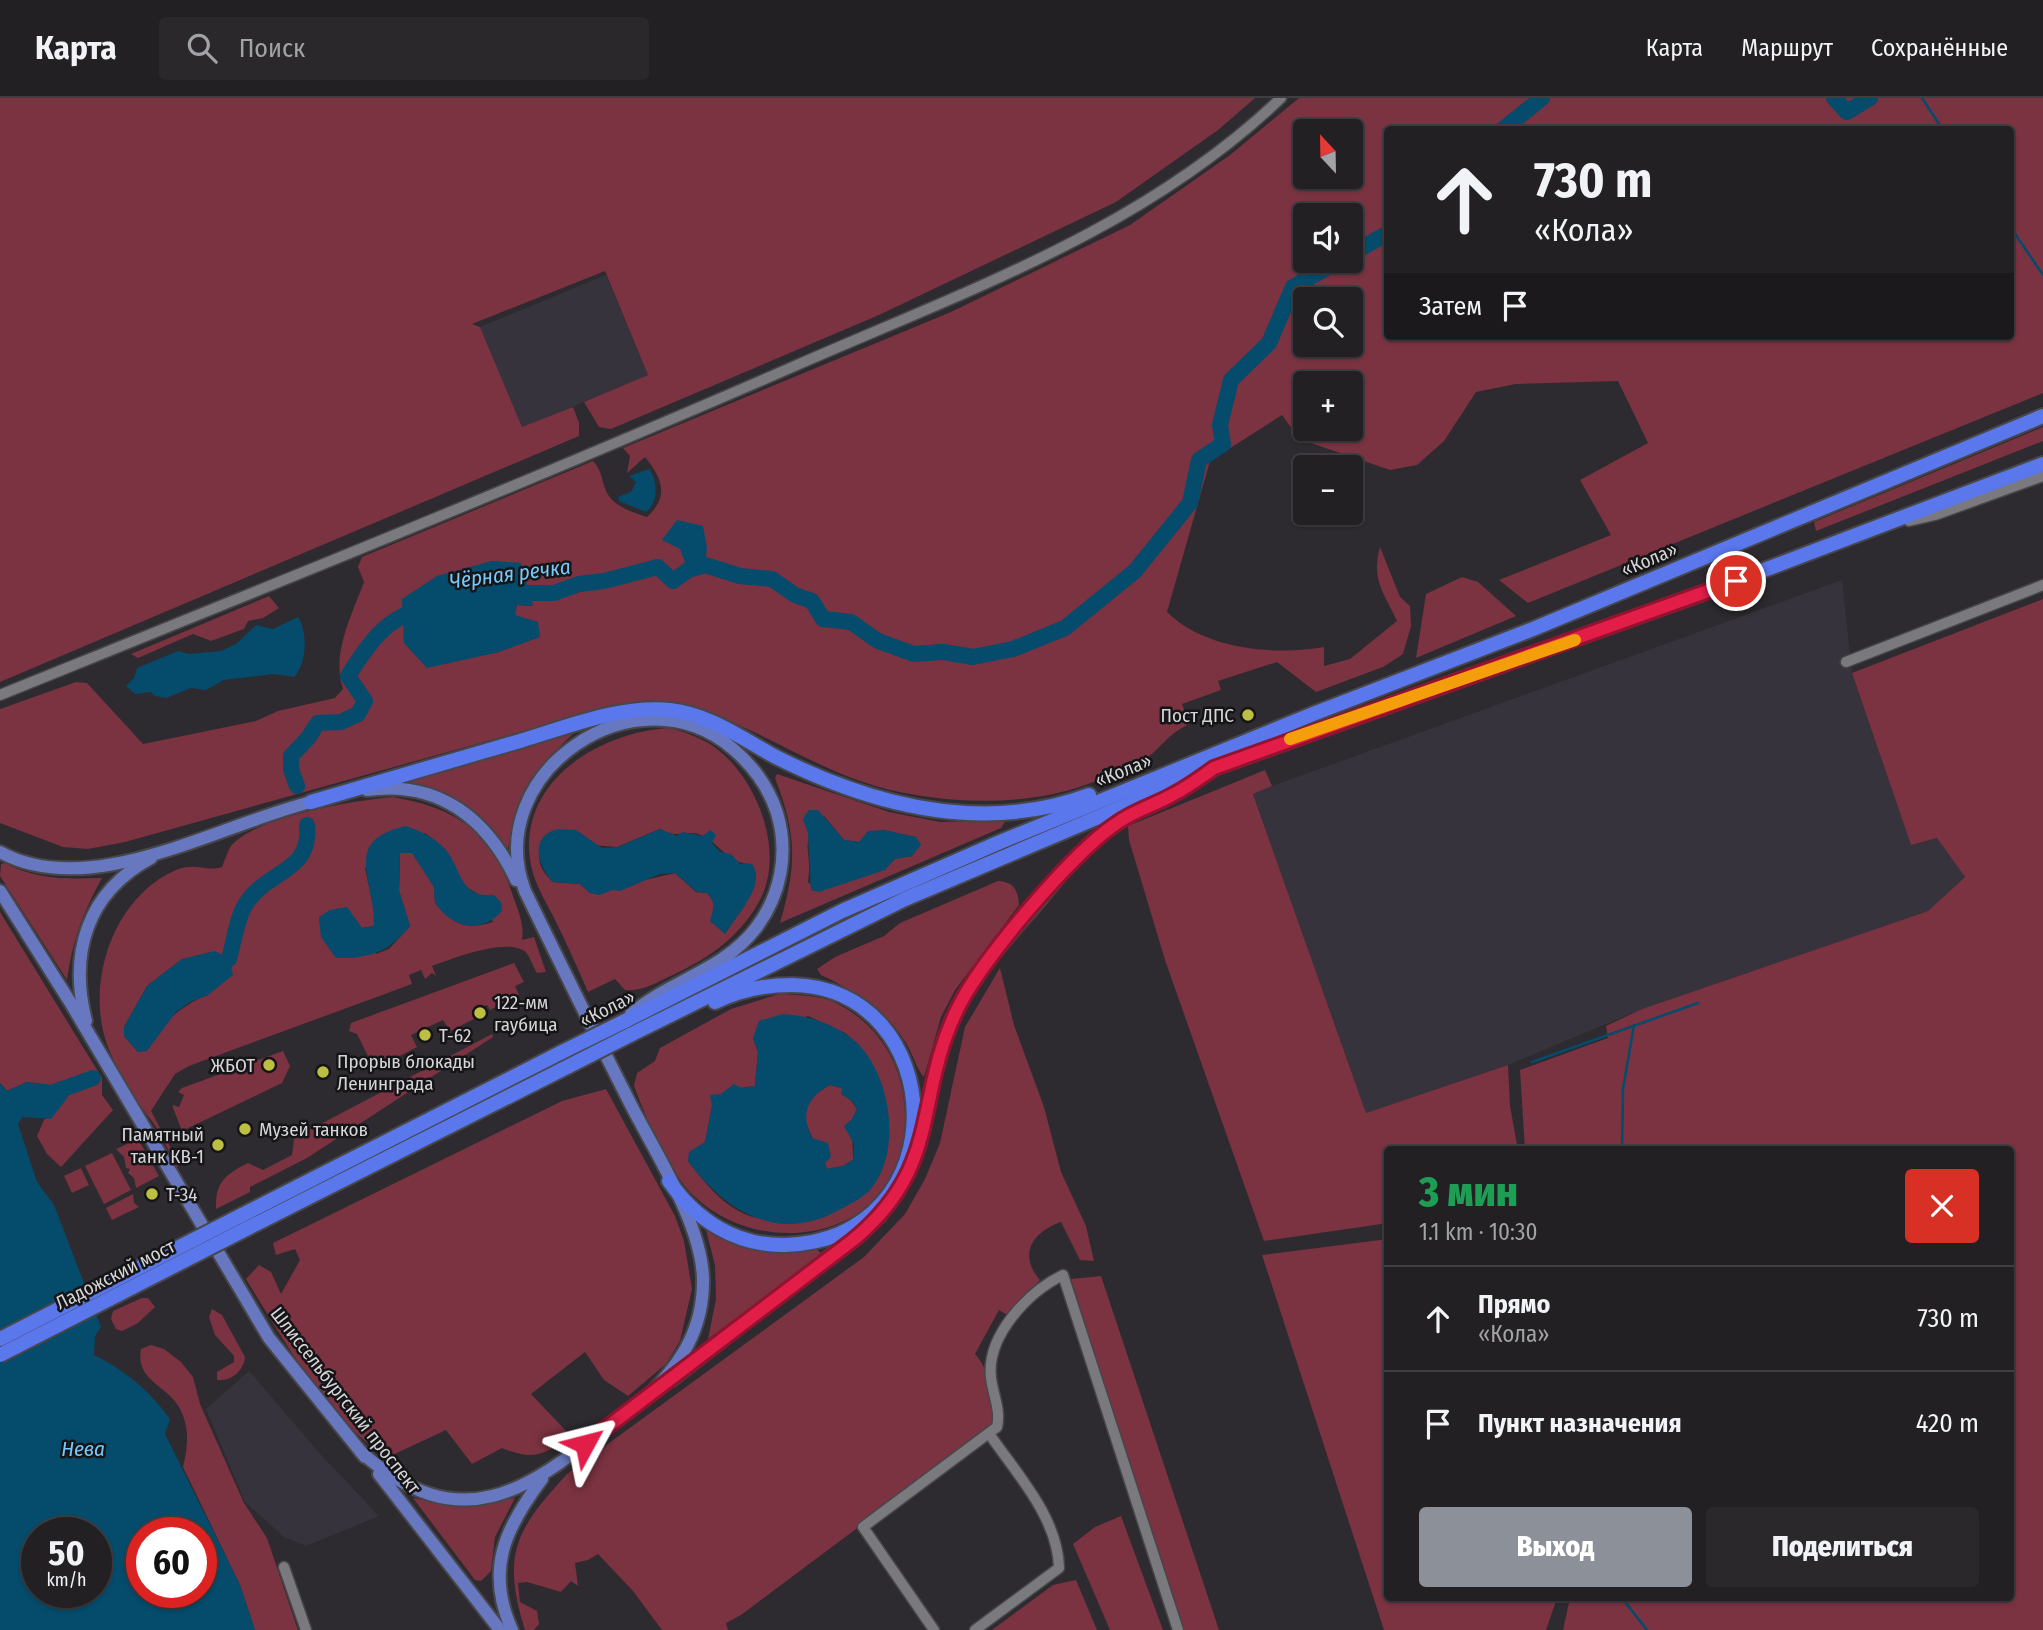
<!DOCTYPE html>
<html lang="ru">
<meta charset="utf-8">
<style>
:root{--surface:#222023;--page:#2a282b;--text:#f1f3f6;--muted:#a2a3a6;--line:#3f3e41;--accent:#8c9099}
body{margin:0;font-family:"Fira Sans Condensed",sans-serif;background:var(--page);color:var(--text);height:100vh;display:flex;flex-direction:column;font-size:26px;white-space:nowrap}
*{box-sizing:border-box;margin:0}
p{font-size:23px;color:var(--muted)}
.icon{flex:none;width:38px;height:38px;fill:none;stroke:currentColor;stroke-width:2;stroke-linecap:round;stroke-linejoin:round}
.map{position:relative;flex:1;overflow:hidden}
.drawer{position:absolute;left:1384px;top:1048px;width:630px;height:455px;display:flex;flex-direction:column;background:var(--surface);border-radius:7px;box-shadow:0 2px 5px #0004,0 0 0 2px var(--line)}
.drawer>*{flex:none}
.guide{position:absolute;left:1384px;top:28px;width:630px;height:214px;border-radius:7px;box-shadow:0 2px 5px #0004,0 0 0 2px var(--line);background:#222023;color:var(--text);overflow:hidden}
.needle{width:46px;rotate:338deg}
.controls{position:absolute;left:1293px;top:21px;display:grid;gap:14px}
.controls a{display:grid;place-items:center;width:70px;height:70px;border-radius:7px;background:var(--surface);box-shadow:0 2px 5px #0004,0 0 0 2px var(--line);font-size:35px}
.speed{position:absolute;left:21px;top:1419px;display:flex;gap:14px;font-size:35px;font-weight:700;text-align:center}
.speed>*{display:grid;place-content:center;width:91px;height:91px;border-radius:50%;background:var(--surface);box-shadow:0 2px 5px #0004,0 0 0 2px var(--line);line-height:1}
.speed small{font-size:18px;font-weight:400}
.speed .limit{border:10px solid #d22;background:#fff;color:#111}
.pin{position:absolute;display:grid;place-items:center;width:60px;height:60px;color:#fff;margin:-30px;border:4px solid #fff;border-radius:50%;box-shadow:0 2px 7px #0007}
.me{position:absolute;width:77px;margin:-38px;rotate:52deg;stroke-linejoin:round;filter:drop-shadow(0 0 5px #0008)}
.turn{display:flex;align-items:center;gap:24px;height:147px;padding:0 35px;font-size:32px}
.turn .icon{width:91px;height:91px;stroke-width:2.5}
.turn b{display:block;font-size:49px;line-height:60px}
.then{display:flex;align-items:center;height:66px;padding:0 35px;background:#0003;gap:14px;font-size:26px}
.round{display:grid;place-items:center;flex:none;width:74px;height:74px;border-radius:7px;background:var(--page)}
.head{display:flex;align-items:center;justify-content:space-between;height:119px;padding:0 35px}
h1{font-size:42px;font-weight:800;line-height:52px;color:#1e9e55}
.button{display:flex;gap:14px;margin-top:auto;padding:14px 35px}
.button a{flex:1;height:80px;border-radius:7px;background:var(--accent);color:#fff;font-size:28px;font-weight:800;line-height:80px;text-align:center}
.button a+a{background:var(--page);color:var(--text)}
ul{padding:0;list-style:none}
li{display:flex;align-items:center;gap:21px;height:105px;padding:0 35px;border-top:2px solid var(--line)}
li div{flex:1}
li b{display:block;font-size:26px}
li em{font-style:normal}
header{display:flex;align-items:center;gap:42px;box-sizing:border-box;height:98px;padding:0 35px;background:var(--surface);border-bottom:2px solid var(--line)}
header strong{font-size:33px}
nav{display:flex;gap:38px;margin-inline-start:auto;font-size:24px}
.search{width:490px;height:63px;background:var(--page);display:flex;align-items:center;gap:18px;box-sizing:border-box;padding:0 24px;border-radius:7px;color:var(--muted);font-size:26px}
.map>svg:first-child{display:block}
</style>
<header>
<strong>Карта</strong>
<div class="search"><svg class="icon" aria-label="search" viewBox="0 0 24 24"><circle cx="10" cy="10" r="6"/><path d="M15 15l6 6"/></svg>Поиск</div>
<nav><a>Карта</a><a>Маршрут</a><a>Сохранённые</a></nav>
</header>
<div class="map">
<svg width="2043" height="1532" viewBox="0 0 2043 1532">
<rect width="100%" height="100%" fill="#2d2b2f"/>
<!-- built -->
<g fill="#36333c">
<polygon points="606,177 648,277 522,330 480,229"/>
<polygon points="1842,482 1852,575 1911,747 1937,740 1965,779 1928,813 1642,911 1508,967 1366,1015 1253,695"/>
<polygon points="249,1273 321,1357 379,1418 306,1448 284,1439 245,1404 206,1311"/>
</g>
<!-- green -->
<g fill="#7b3241" fill-rule="evenodd">
<polygon points="0,0 1255,0 1218,32 1116,104 879,217 611,331 599,329 584,304 648,277 605,173 472,226 480,229 522,329 573,309 579,325 579,338 0,584"/>
<path d="M1299,0H2043V295L1528,505L1499,482L1611,437L1580,382L1648,345L1618,283L1516,286L1476,294L1444,343L1417,367L1390,372L1299,341L1282,317L1210,363L1167,514C1204,551 1274,558 1324,549V568L1350,561L1397,523C1384,495 1371,482 1380,449L1400,499L1410,508L1411,528L1403,556L1383,569L1316,594L1277,564L1218,583L1221,592L1182,606L1189,626C1165,638 1163,649 1144,662C1129,673 1103,681 1085,687C1020,711 925,706 860,683C794,660 733,613 663,605C649,604 634,606 620,606L125,744L88,751L63,749L0,725V611L76,584L87,585L143,646L256,623L278,613L335,600L343,591C331,557 352,516 364,484L358,469L362,459L593,363C603,374 601,382 607,395C615,409 632,414 647,419C669,399 663,381 645,359L627,375L630,358L623,350L951,214L1130,127L1230,57ZM1388,32H2011V238H1388ZM1306,33H1351V79H1306ZM1306,117H1351V163H1306ZM1306,201H1351V247H1306ZM1306,285H1351V331H1306ZM492,463L533,508L517,507L499,554L479,558L471,471Z"/>
<polygon points="2043,329 2043,343 1816,433 1814,424"/>
<polygon points="1462,479 1478,484 1516,518 1416,560 1426,496"/>
<polygon points="269,498 279,510 263,520 248,523 244,531 211,543 193,536 138,560 131,556"/>
<polygon points="2043,501 2043,1532 1563,1532 1570,1500 2011,1500 2011,1052 1525,1052 1520,972 1608,940 1606,928 1642,911 1928,813 1965,779 1937,740 1911,747 1852,575"/>
<path d="M669,630C685,634 699,639 713,648C756,678 785,751 761,800C742,837 711,859 675,876C659,883 643,894 625,892L615,881L588,894C578,871 568,848 557,826C548,807 535,788 531,767C515,685 599,634 669,630ZM660,731C677,742 688,730 703,738C722,748 728,766 752,766L737,818L725,836L713,802L707,795L696,794L675,775L590,795L580,786L553,784C539,771 536,761 542,743L617,749Z"/>
<path d="M575,634C548,660 525,681 514,720C511,730 511,742 507,753L429,691L403,683Z"/>
<polygon points="1265,672 1272,688 1253,696 1366,1015 1508,967 1510,1008 1518,1052 1388,1052 1388,1125 1264,1143 1165,862 1129,742 1128,728"/>
<path d="M777,676L889,714L940,724L1006,722L1001,730L780,825C797,767 797,737 775,680ZM824,718L844,742L859,744L883,732L916,739L912,758L894,761L819,794L808,784C814,750 796,749 824,718Z"/>
<path d="M393,699C456,710 490,733 512,795C517,810 525,826 522,842L534,839L546,874L537,875C532,868 530,856 523,852C503,841 453,860 432,868L436,878L432,875L425,881L421,872L409,877L412,886L189,968L175,976L151,1013L180,1067L177,1069C168,1053 160,1032 148,1018C133,1000 117,972 108,949C84,886 113,799 176,772C195,764 205,774 222,769C225,762 227,754 231,748C254,719 356,702 393,699ZM425,735L445,751L465,788L481,798L493,824C462,833 456,826 435,805L434,789L412,754L400,755L399,793L410,828L389,851L376,856L362,830L374,828V812L365,770ZM182,861L208,897C177,908 160,931 138,954L124,938V929L147,888Z"/>
<path d="M5,765C37,782 66,781 102,780C83,814 72,844 67,882L0,778L1,766Z"/>
<path d="M998,783C1014,784 1018,792 1019,807L955,892L941,919L924,979C916,970 913,956 906,945C886,912 855,893 821,877L817,871L835,859L884,838L900,825Z"/>
<polygon points="0,814 102,980 102,997 113,1012 61,1069 47,1056 37,1038 44,1022 60,1009 50,987 27,984 7,993 0,985"/>
<polygon points="514,865 524,884 515,888 519,897 490,912 487,907 475,912 478,919 450,933 443,922 411,937 417,949 377,970 372,972 367,968 370,962 357,936 349,933 351,925"/>
<path d="M1000,870L1014,927L1044,1009L1061,1074L1086,1128L1094,1163L1080,1162L1061,1124C1032,1134 1018,1157 1040,1182L1007,1217L999,1212L975,1256C991,1272 995,1307 991,1330L741,1517L726,1525L728,1532H662L633,1493L598,1456L588,1462L575,1465L578,1488L571,1483L561,1494L527,1484L518,1485L520,1504L537,1513L539,1526L534,1532H525C501,1456 516,1431 568,1375L864,1159L905,1116L925,1081L940,1045L965,929Z"/>
<path d="M779,896C797,897 820,897 836,905C886,930 908,978 905,1032C903,1049 900,1068 891,1083C847,1149 749,1150 695,1099C669,1075 646,1020 634,988L637,975L655,963L660,950L731,911ZM808,918L845,935L858,946L869,1093C850,1097 767,1122 753,1119C724,1110 706,1086 688,1063L705,1045L712,1008L741,990L755,988L758,954L753,940Z"/>
<path d="M492,936L493,939L307,1060L250,1089V1094L216,1111C215,1084 226,1076 248,1065L263,1072L292,1057L294,1040Z"/>
<polygon points="283,953 290,968 282,985 182,1033 173,1010 173,1007 179,1009 184,997 178,994 182,990"/>
<path d="M830,987L842,990L857,1011L852,1021L853,1062L843,1068L827,1071C817,1037 782,1012 830,987Z"/>
<path d="M606,991L675,1118L684,1143L692,1191L680,1243L666,1266L628,1298L604,1282L585,1254L531,1296L569,1336V1340C543,1357 533,1363 502,1350L472,1366L446,1332L386,1360C323,1314 286,1246 246,1181L259,1167L271,1174L281,1196L300,1162L295,1151L276,1157L273,1145L562,1003Z"/>
<polygon points="138,1041 159,1078 136,1090 134,1080 128,1075 130,1071 126,1070 124,1059 116,1051"/>
<polygon points="112,1055 131,1092 104,1106 85,1068"/>
<polygon points="81,1070 89,1087 72,1095 64,1078"/>
<polygon points="133,1096 134,1105 139,1109 112,1122 106,1110"/>
<path d="M705,1128C746,1152 769,1155 815,1150L823,1157L708,1241L716,1201L715,1167Z"/>
<polygon points="1388,1141 1388,1500 1557,1500 1546,1532 1384,1532 1262,1157"/>
<polygon points="1101,1178 1219,1532 1182,1532 1071,1181"/>
<polygon points="142,1200 148,1200 155,1209 138,1225 122,1233 116,1231 111,1221 113,1213"/>
<path d="M212,1211L222,1217L245,1259C244,1273 230,1284 217,1282V1274L234,1264V1258L215,1237L209,1219Z"/>
<path d="M151,1247L164,1251L181,1264L193,1279L200,1306L244,1405L267,1440L298,1532H255L240,1487L183,1369C188,1348 190,1329 179,1309C166,1287 135,1282 141,1251Z"/>
<polygon points="413,1400 454,1408 515,1400 495,1439 491,1473 481,1483 475,1482"/>
<polygon points="1121,1418 1163,1532 1110,1532 1073,1446 1095,1429"/>
<polygon points="1076,1482 1097,1532 992,1532 1053,1487"/>
</g>
<!-- water -->
<g fill="#044b6c" fill-rule="evenodd">
<path d="M649,371C658,383 659,404 646,414L619,403L618,399L631,394L636,384L629,378Z"/>
<polygon points="677,422 703,428 707,450 704,475 688,472 680,451 662,442"/>
<polygon points="492,463 521,465 533,508 517,507 515,517 538,524 540,539 499,554 427,570 404,545 402,501 437,478"/>
<path d="M298,519C308,534 307,566 294,579L274,576L224,582L206,592L191,590L166,600L155,598L151,594L135,596L126,588L134,580L137,570L178,553L189,556L221,553L236,546L256,527L273,531Z"/>
<polygon points="809,712 818,712 844,742 859,744 868,733 883,732 916,739 921,747 912,758 895,761 885,772 819,794 811,792 808,735 803,721"/>
<path d="M406,728C420,733 434,739 445,751C463,772 458,800 494,797L501,804L502,813C481,837 452,830 435,805L434,789L412,755H400L399,793L410,828C389,854 369,861 336,860L321,839L319,819L330,812L347,809L362,830L374,828C376,782 340,743 406,728Z"/>
<path d="M558,731L576,732L602,750L618,749L660,731L677,738L682,734L703,738L710,732L716,737L712,745L720,754L731,756L740,766H752C767,787 736,818 725,836L710,823C714,810 716,805 707,795L697,794L675,775L660,776L620,793L613,792L599,797L590,795L580,786L553,784C537,768 529,738 558,731Z"/>
<polygon points="215,853 229,861 233,877 208,897 190,904 176,914 147,953 138,954 124,938 124,929 147,888 182,861"/>
<path d="M783,916C809,918 836,926 856,944C891,977 903,1054 870,1092C863,1100 848,1107 839,1112C778,1146 725,1113 688,1063L689,1054L705,1044L712,1008L710,997L721,996L734,986L741,990L755,988L758,954L753,940L759,923ZM830,987L842,990L841,996L852,1003L857,1011L852,1021L844,1028L854,1046L853,1062L843,1068L827,1071L825,1065L831,1059L828,1045L812,1040C800,1017 807,999 830,987Z"/>
<path d="M61,983L70,987L68,999L51,1021L23,1019L18,1026L37,1084L54,1107L101,1229L95,1238L94,1257C126,1273 149,1292 170,1321L165,1336L240,1487L255,1532H0V985L7,993L27,984L50,987ZM37,1435H96V1494H37ZM142,1435H201V1494H142Z"/>
</g>
<g fill="none" stroke-linecap="round" stroke-linejoin="round">
<!-- stream -->
<g stroke="#044b6c" stroke-width="2.5">
<polyline points="1922,0 1943,32"/>
<polyline points="2011,130 2043,177"/>
<polyline points="1532,964 1698,905"/>
<polyline points="1622,1052 1623,991 1634,927"/>
<polyline points="1622,1500 1647,1532"/>
</g>
<!-- river -->
<g stroke="#044b6c" stroke-width="16">
<polyline points="1834,0 1847,14 1870,0"/>
<polyline points="1502,32 1542,0"/>
<polyline points="1351,156 1388,135"/>
<polyline points="512,495 554,495 579,486 604,483 658,469 673,483 688,472 705,467 740,478 772,481 795,497 812,503 823,521 851,524 878,543 914,556 943,554 973,559 1013,551 1065,530 1135,473 1190,405 1199,362 1223,346 1220,327 1231,282 1269,245 1293,189 1339,163"/>
<path d="M297,688L291,671V658L308,640L318,625L341,624L358,616L365,603L348,578C367,548 385,520 421,511"/>
<path d="M213,871L229,861C234,844 237,818 247,804C270,771 312,774 307,727"/>
<polyline points="52,995 93,980"/>
</g>
<!-- minor casing -->
<g stroke="#474649" stroke-width="13">
<g id="minor">
<polyline points="1909,423 1935,417 2043,378"/>
<polyline points="1846,564 2043,487"/>
<path d="M0,597C267,489 534,382 797,267C968,192 1144,131 1281,0"/>
<polyline points="284,1469 306,1532"/>
<path d="M934,1532L863,1429L997,1329C1001,1312 993,1297 991,1280C986,1238 1028,1194 1063,1177L1178,1532"/>
<path d="M975,1532L1059,1470C1058,1420 1017,1376 990,1337"/>
</g>
</g>
<!-- major casing -->
<g stroke="#474649" stroke-width="16">
<g id="major">
<path d="M367,692C438,682 487,720 516,782"/>
<path d="M0,754C92,805 225,723 319,702"/>
<polyline points="0,793 70,904 269,1240 365,1359"/>
<path d="M631,916C670,882 723,873 756,830C781,797 789,755 777,715C769,690 753,668 733,651C637,568 480,675 525,793C560,865 595,936 631,1007C656,1056 703,1128 703,1183C703,1232 681,1265 648,1298"/>
<path d="M86,923C69,856 86,795 151,760"/>
<path d="M672,1282L879,1119C931,1057 921,1012 944,941C962,887 1004,844 1041,801C1060,778 1079,753 1103,735C1131,712 1166,702 1196,682"/>
<path d="M361,1354C481,1461 554,1364 654,1294"/>
<polyline points="379,1376 500,1532"/>
<path d="M512,1532C485,1472 505,1430 542,1381"/>
</g>
</g>
<!-- highway casing -->
<g stroke="#474649" stroke-width="18">
<g id="highway">
<path d="M311,704C380,684 450,663 520,643C567,629 620,607 670,612C709,616 743,641 776,659C873,708 983,736 1089,697"/>
<polyline points="623,924 842,813 1000,744 1313,616 1533,531 2043,318"/>
<polyline points="630,937 905,801 1214,670 1714,491 2043,366"/>
<path d="M669,1083C696,1122 736,1148 785,1147C962,1141 949,889 792,887C765,887 739,892 715,904"/>
<polyline points="242,1117 562,954"/>
<polyline points="248,1130 569,968"/>
</g>
</g>
<!-- minor -->
<use href="#minor" stroke="#7a797d" stroke-width="10"/>
<!-- major -->
<use href="#major" stroke="#6778c0" stroke-width="12"/>
<!-- highway -->
<use href="#highway" stroke="#5a77ec" stroke-width="14"/>
<!-- highway-bridge casing -->
<g stroke="#474649" stroke-width="18" stroke-linecap="butt">
<g id="highway-bridge">
<polyline points="562,954 623,924"/>
<polyline points="569,968 630,937"/>
<polyline points="0,1241 242,1117"/>
<polyline points="0,1257 248,1130"/>
</g>
</g>
<!-- highway-bridge -->
<use href="#highway-bridge" stroke="#5a77ec" stroke-width="14"/>
</g>
<g fill="none" stroke-linecap="round" stroke-linejoin="round">
<!-- route casing -->
<g stroke="#92132f" stroke-width="18">
<path id="route" d="M585,1346L853,1142C944,1067 913,1000 958,910C981,862 1073,754 1117,725C1135,712 1155,707 1174,696C1188,689 1201,679 1214,670L1736,483"/>
</g>
<!-- route -->
<use href="#route" stroke="#e11d48" stroke-width="12"/>
<!-- slow -->
<polyline stroke="#f59e0b" stroke-width="12" points="1290,641 1575,542"/>
</g>
<!-- markers -->
<g fill="#bdbf42" stroke="#151416" stroke-width="2.5">
<circle cx="1248" cy="617" r="7"/>
<circle cx="480" cy="915" r="7"/>
<circle cx="425" cy="937" r="7"/>
<circle cx="269" cy="967" r="7"/>
<circle cx="323" cy="974" r="7"/>
<circle cx="245" cy="1031" r="7"/>
<circle cx="218" cy="1047" r="7"/>
<circle cx="152" cy="1096" r="7"/>
</g>
<g text-anchor="middle" stroke-width="5" stroke-linejoin="round" paint-order="stroke">
<!-- street labels -->
<g font-size="19" fill="#d5d4d7" stroke="#151416">
<text transform="translate(1649 461) rotate(-23)" y="7">«Кола»</text>
<text transform="translate(1123 672) rotate(-22)" y="7">«Кола»</text>
<text transform="translate(607 910) rotate(-27)" y="7">«Кола»</text>
<text transform="translate(115 1176) rotate(-27)" y="7">Ладожский мост</text>
<text transform="translate(346 1302) rotate(52)" y="7">Шлиссельбургский проспект</text>
</g>
<!-- poi labels -->
<g font-size="19" fill="#d5d4d7" stroke="#151416" text-anchor="start">
<text x="1234" y="624" text-anchor="end">Пост ДПС</text>
<text x="494" y="911">122-мм<tspan x="494" dy="22">гаубица</tspan></text>
<text x="439" y="944">Т-62</text>
<text x="337" y="970">Прорыв блокады<tspan x="337" dy="22">Ленинграда</tspan></text>
<text x="255" y="974" text-anchor="end">ЖБОТ</text>
<text x="259" y="1038">Музей танков</text>
<text x="204" y="1043" text-anchor="end">Памятный<tspan x="204" dy="22">танк КВ-1</tspan></text>
<text x="166" y="1103">Т-34</text>
</g>
<!-- water labels -->
<g font-size="21" font-style="italic" fill="#77cafc" stroke="#151416">
<text transform="translate(510 476) rotate(-7)" y="7">Чёрная речка</text>
<text x="83" y="1358">Нева</text>
</g>
</g>
</svg>
<div class="controls">
<a><svg class="needle" viewBox="-14 -14 28 28"><path d="M0-13l5 13h-10z" fill="#e53935"/><path d="M0 13l5-13h-10z" fill="#a2a3a6"/></svg></a>
<a><svg class="icon" aria-label="sound" viewBox="0 0 24 24"><path d="M4 9h4l5-4v14l-5-4H4zM17 9q2 3 0 6"/></svg></a>
<a><svg class="icon" aria-label="search" viewBox="0 0 24 24"><circle cx="10" cy="10" r="6"/><path d="M15 15l6 6"/></svg></a>
<a>+</a>
<a>−</a>
</div>
<div class="speed"><div>50<small>km/h</small></div><div class="limit">60</div></div>
<div class="pin" style="left:1736px;top:483px;background:#d93025"><svg class="icon" aria-label="arrive" viewBox="0 0 24 24"><path d="M6 21V4h12l-3 4 3 4H6"/></svg></div>
<svg class="me" style="left:585px;top:1346px" viewBox="-20 -20 40 40"><path d="M0-17L14 15 0 8-14 15z" fill="#e11d48" stroke="#fff" stroke-width="4"/></svg>
<div class="guide">
<div class="turn"><svg class="icon" aria-label="ahead" viewBox="0 0 24 24"><path d="M12 20V5M6 11l6-6 6 6"/></svg><div><b>730 m</b>«Кола»</div></div>
<div class="then">Затем<svg class="icon" aria-label="arrive" viewBox="0 0 24 24"><path d="M6 21V4h12l-3 4 3 4H6"/></svg></div>
</div>
<section class="drawer">
<div class="head"><div><h1>3 мин</h1><p>1.1 km · 10:30</p></div><a class="round" style="background:#d93025;color:#fff"><svg class="icon" aria-label="close" viewBox="0 0 24 24"><path d="M6 6l12 12M18 6L6 18"/></svg></a></div>
<ul>
<li><svg class="icon" aria-label="ahead" viewBox="0 0 24 24"><path d="M12 20V5M6 11l6-6 6 6"/></svg><div><b>Прямо</b><p>«Кола»</p></div><em>730 m</em></li>
<li><svg class="icon" aria-label="arrive" viewBox="0 0 24 24"><path d="M6 21V4h12l-3 4 3 4H6"/></svg><div><b>Пункт назначения</b></div><em>420 m</em></li>
</ul>
<div class="button"><a>Выход</a><a>Поделиться</a></div>
</section>
</div>
